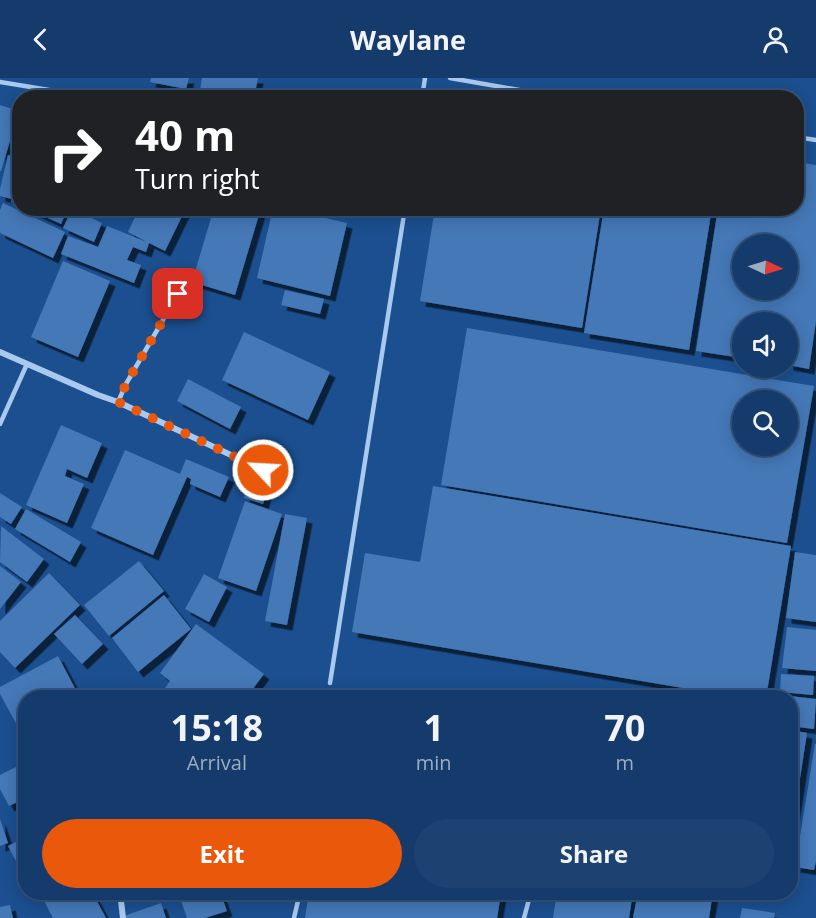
<!DOCTYPE html>
<style>
:root{--surface:#143b6b;--page:#1d4271;--text:#f1f3f6;--muted:#9dadc1;--line:#33557e;--accent:#ea580c}
body{margin:0;font-family:"Open Sans",sans-serif;background:var(--page);color:var(--text);height:100vh;display:flex;flex-direction:column;font-size:22px;white-space:nowrap}
*{box-sizing:border-box;margin:0}
p{font-size:20px;color:var(--muted)}
.icon{flex:none;width:33px;height:33px;fill:none;stroke:currentColor;stroke-width:2;stroke-linecap:round;stroke-linejoin:round}
.map{position:relative;flex:1;overflow:hidden}
.sheet{position:absolute;left:18px;top:612px;width:780px;height:210px;display:flex;flex-direction:column;background:var(--surface);border-radius:24px;box-shadow:0 3px 15px #0003,0 0 0 2px var(--line)}
.sheet>*{flex:none}
.banner{position:absolute;left:12px;top:12px;width:792px;height:126px;border-radius:24px;box-shadow:0 3px 15px #0003,0 0 0 2px var(--line);background:#202124;color:#fff;overflow:hidden}
.needle{width:39px;rotate:94deg}
.controls{position:absolute;left:732px;top:156px;display:grid;gap:12px}
.controls a{display:grid;place-items:center;width:66px;height:66px;border-radius:50%;background:var(--surface);box-shadow:0 3px 15px #0003,0 0 0 2px var(--line);font-size:30px}
.pin{position:absolute;display:grid;place-items:center;width:51px;height:51px;color:#fff;margin:-26px;border-radius:12px;box-shadow:0 3px 9px #0006}
.me{position:absolute;width:66px;margin:-33px;rotate:295deg;stroke-linejoin:round;filter:drop-shadow(0 0 4px #0008)}
.turn{display:flex;align-items:center;gap:21px;height:126px;padding:0 24px;font-size:27px}
.turn .icon{width:78px;height:78px;stroke-width:2.5}
.turn b{display:block;font-size:42px;line-height:51px}
.eta{display:flex;justify-content:space-evenly;align-items:center;height:102px;text-align:center}
.eta b{font-size:36px;font-weight:700;line-height:42px}
.button{display:flex;gap:12px;margin-top:auto;padding:12px 24px}
.button a{flex:1;height:69px;border-radius:36px;background:var(--accent);color:#fff;font-size:24px;font-weight:700;line-height:69px;text-align:center}
.button a+a{background:var(--page);color:var(--text)}
header{display:flex;justify-content:space-between;align-items:center;height:78px;padding:0 24px;background:var(--surface);font-size:27px;font-weight:700}
.map>svg:first-child{display:block}
</style>
<header><svg class="icon" aria-label="back" viewBox="0 0 24 24"><path d="M15 5l-7 7 7 7"/></svg>Waylane<svg class="icon" aria-label="person" viewBox="0 0 24 24"><circle cx="12" cy="8" r="4"/><path d="M4 21q1-7 8-7t8 7"/></svg></header>
<div class="map">
<svg width="816" height="840" viewBox="0 0 816 840">
<defs>
<filter id="shadow"><feDropShadow dx="5.5" dy="5.5" stdDeviation="0" flood-color="#0009"/></filter>
</defs>
<rect width="100%" height="100%" fill="#1b4f8f"/>
<!-- building -->
<g fill="#4478b7" fill-rule="evenodd" filter="url(#shadow)">
<polygon points="151,0 189,0 186,11 150,4"/>
<polygon points="202,0 258,0 254,20 242,20 200,12"/>
<polygon points="0,27 19,33 1,93 0,93"/>
<polygon points="19,48 20,48 20,77 10,73"/>
<polygon points="8,77 20,80 20,87 12,121 0,118 0,111"/>
<path d="M796,84L816,87V243L809,291L788,287V244H742V280L696,273L718,130H796ZM742,166H788V212H742Z"/>
<polygon points="20,104 20,128 11,124"/>
<polygon points="3,125 65,154 53,180 0,155 0,132"/>
<polygon points="26,130 68,130 61,146"/>
<polygon points="118,130 137,130 134,138"/>
<polygon points="139,130 186,130 165,173 149,165 146,174 133,169 127,182 141,187 134,205 61,176 68,158 98,169 107,148 147,164 128,154"/>
<polygon points="214,130 261,130 235,217 192,204"/>
<polygon points="273,130 304,130 326,136 326,140 347,145 330,218 257,200"/>
<polygon points="435,130 601,130 582,250 420,223"/>
<polygon points="604,130 712,130 689,272 584,255"/>
<polygon points="72,131 102,145 94,164 63,150"/>
<polygon points="63,183 110,203 78,279 31,259"/>
<polygon points="285,212 324,221 320,236 281,227"/>
<path d="M467,250L814,308L787,465L441,407ZM742,322H788V368H742Z"/>
<polygon points="244,254 330,294 308,342 222,302"/>
<polygon points="188,301 241,329 230,351 177,323"/>
<polygon points="61,347 102,365 87,400 67,391 65,398 84,406 67,445 26,427"/>
<polygon points="125,372 180,396 186,381 229,399 220,419 190,406 191,401 187,399 153,477 91,450"/>
<polygon points="248,406 267,412 263,426 244,420"/>
<polygon points="433,408 791,468 766,620 742,620 352,554 365,475 420,484"/>
<polygon points="0,415 22,429 11,446 0,439"/>
<polygon points="245,423 282,436 256,513 218,500"/>
<polygon points="26,431 81,464 70,484 15,451"/>
<polygon points="285,436 307,440 287,547 265,543"/>
<polygon points="1,448 44,481 27,504 0,484"/>
<polygon points="795,474 816,477 816,544 786,540"/>
<polygon points="139,483 164,513 109,558 84,527"/>
<polygon points="0,488 21,504 0,531"/>
<polygon points="49,495 80,527 15,590 0,574 0,543"/>
<polygon points="204,496 227,509 209,544 185,531"/>
<polygon points="164,517 191,551 138,594 112,560"/>
<polygon points="75,537 103,566 82,586 54,556"/>
<polygon points="196,546 264,596 246,620 205,620 192,610 185,620 158,620 170,603 160,595"/>
<polygon points="787,549 816,552 816,593 782,590"/>
<polygon points="58,578 78,616 71,620 26,620 26,644 18,649 0,616 0,609"/>
<polygon points="781,596 814,598 813,617 780,614"/>
<polygon points="781,617 816,621 814,651 790,648 790,620 781,620"/>
<polygon points="790,652 807,655 793,746 790,745"/>
<polygon points="815,666 816,666 816,783 814,792 795,789"/>
<polygon points="26,684 26,720 9,728 0,711 0,697"/>
<polygon points="0,741 8,765 0,768"/>
<polygon points="26,759 26,802 8,768"/>
<polygon points="49,814 92,814 106,840 53,840 42,819"/>
<polygon points="205,814 220,814 227,833 205,840 187,840 181,823"/>
<polygon points="309,814 495,814 501,816 497,840 305,840"/>
<polygon points="557,814 633,814 629,840 553,840"/>
<polygon points="638,814 713,814 709,840 633,840"/>
<polygon points="161,825 166,840 125,840 124,838"/>
<polygon points="10,827 13,840 0,840 0,829"/>
<polygon points="742,830 775,835 774,840 740,840"/>
</g>
<g fill="none" stroke-linecap="round" stroke-linejoin="round">
<!-- service -->
<g stroke="#a9c9ee" stroke-width="4.5">
<polyline points="450,0 565,20"/>
<polyline points="0,4 98,20"/>
<polyline points="422,20 425,0"/>
<polyline points="796,59 816,62"/>
<polyline points="118,324 126,306 178,216"/>
<polyline points="0,346 27,286"/>
<polyline points="330,605 405,130"/>
<polyline points="294,840 300,814"/>
<polyline points="524,840 531,814"/>
</g>
<!-- minor -->
<g stroke="#a9c9ee" stroke-width="6">
<polyline points="0,274 98,317 118,324 263,392"/>
<polyline points="120,814 123,840"/>
</g>
</g>
<g fill="none" stroke-linecap="round" stroke-linejoin="round">
<!-- route -->
<polyline stroke="#ea580c" stroke-width="10" stroke-dasharray="0 18" points="178,216 126,306 118,324 263,392"/>
</g>
</svg>
<div class="controls">
<a><svg class="needle" viewBox="-14 -14 28 28"><path d="M0-13l5 13h-10z" fill="#e53935"/><path d="M0 13l5-13h-10z" fill="#9dadc1"/></svg></a>
<a><svg class="icon" aria-label="sound" viewBox="0 0 24 24"><path d="M4 9h4l5-4v14l-5-4H4zM17 9q2 3 0 6"/></svg></a>
<a><svg class="icon" aria-label="search" viewBox="0 0 24 24"><circle cx="10" cy="10" r="6"/><path d="M15 15l6 6"/></svg></a>
</div>
<div class="pin" style="left:178px;top:216px;background:#d93025"><svg class="icon" aria-label="arrive" viewBox="0 0 24 24"><path d="M6 21V4h12l-3 4 3 4H6"/></svg></div>
<svg class="me" style="left:263px;top:392px" viewBox="-20 -20 40 40"><circle r="17" fill="#ea580c" stroke="#fff" stroke-width="3"/><path d="M0-11L8 9 0 5-8 9z" fill="#fff"/></svg>
<div class="banner">
<div class="turn"><svg class="icon" aria-label="right" viewBox="0 0 24 24"><path d="M7 20v-9h11M14 6l5 5-5 5"/></svg><div><b>40 m</b>Turn right</div></div>
</div>
<section class="sheet">
<div class="eta">
<div><b>15:18</b><p>Arrival</p></div>
<div><b>1</b><p>min</p></div>
<div><b>70</b><p>m</p></div>
</div>
<div class="button"><a>Exit</a><a>Share</a></div>
</section>
</div>
